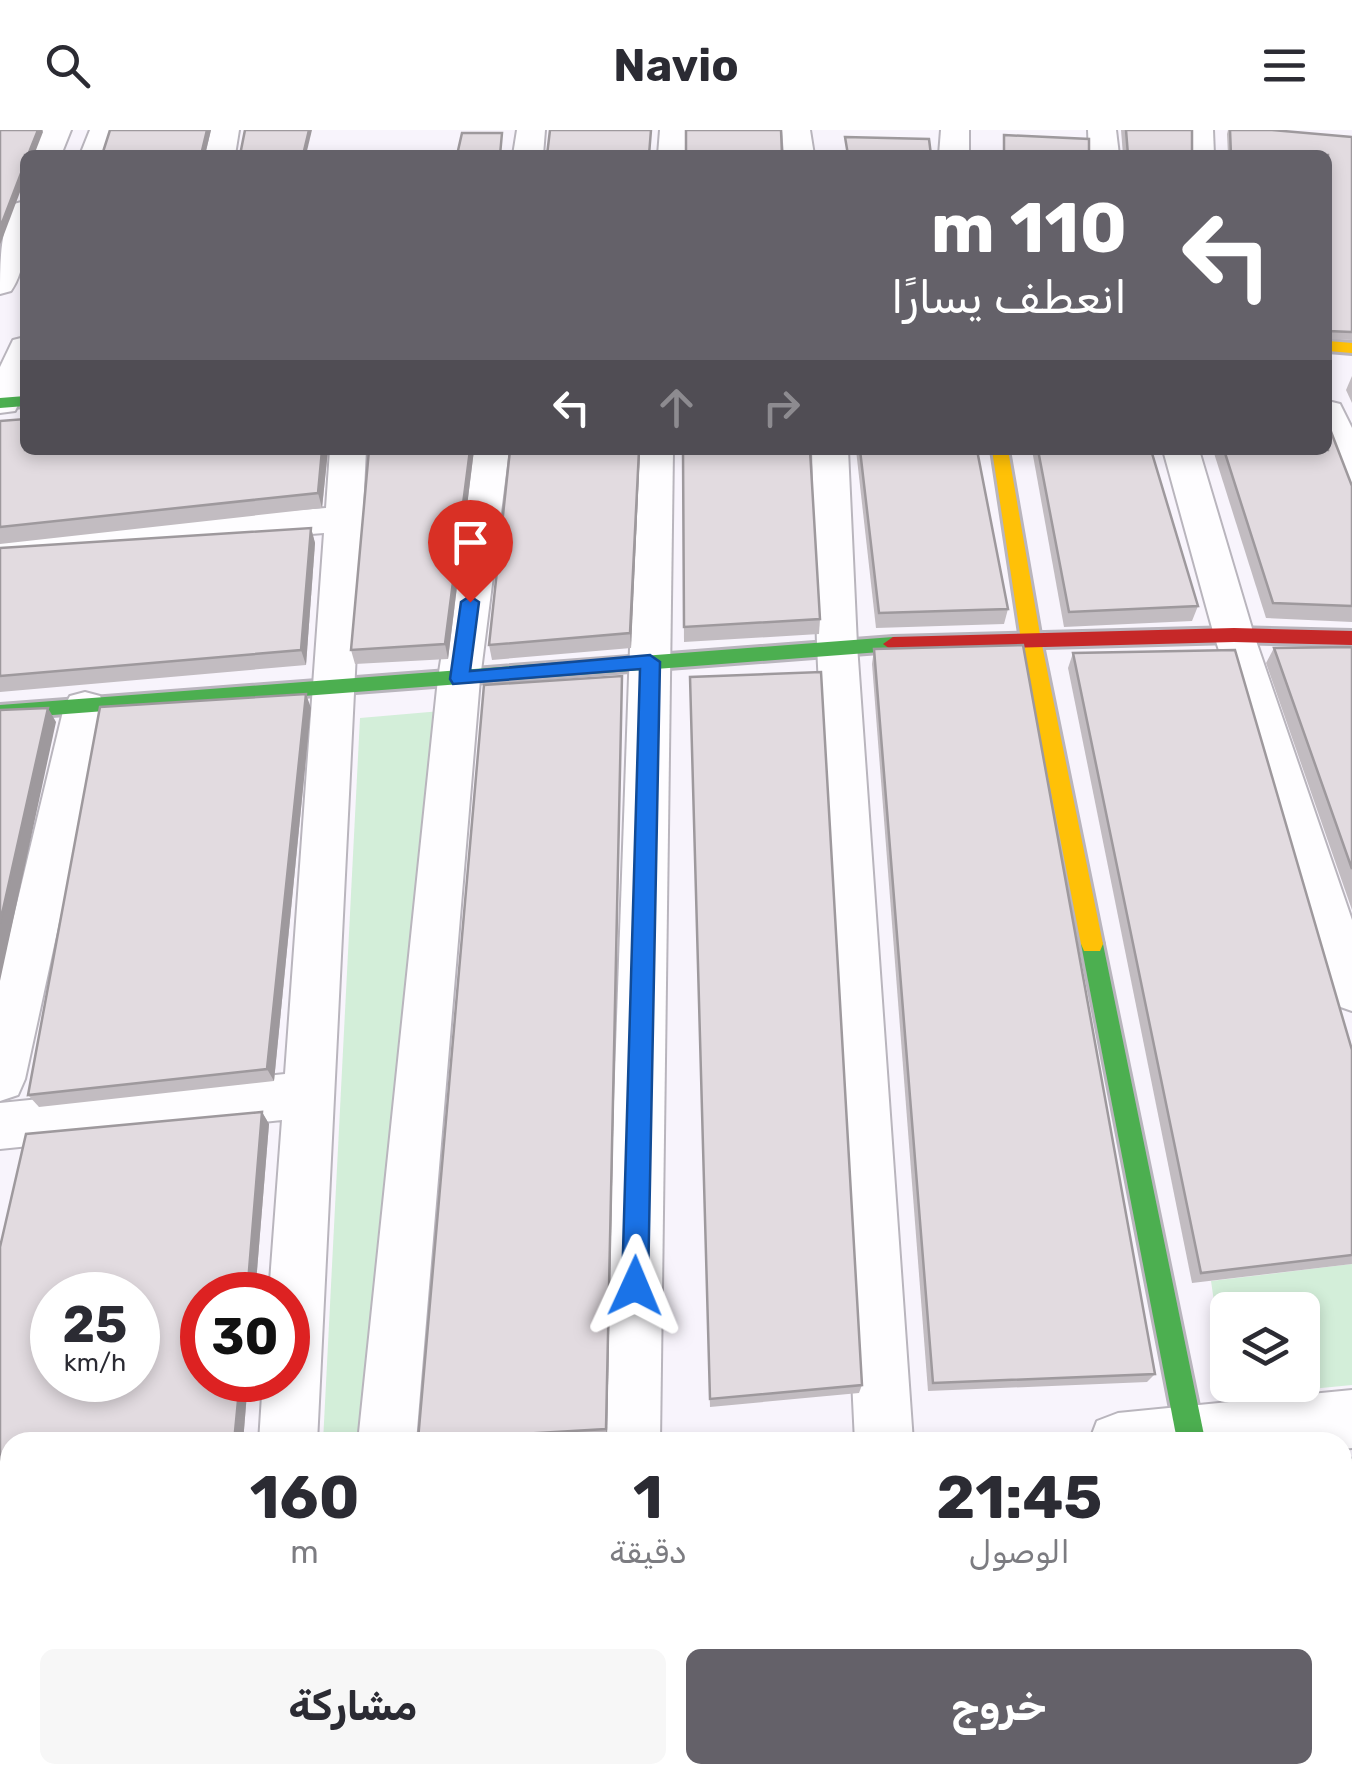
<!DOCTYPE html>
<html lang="ar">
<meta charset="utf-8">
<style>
:root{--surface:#fff;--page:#f7f7f7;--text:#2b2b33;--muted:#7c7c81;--accent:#646169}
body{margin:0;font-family:Rubik,Cairo,sans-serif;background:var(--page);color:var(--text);direction:rtl;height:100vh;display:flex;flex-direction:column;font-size:38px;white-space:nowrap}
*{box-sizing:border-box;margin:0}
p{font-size:32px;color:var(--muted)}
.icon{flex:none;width:55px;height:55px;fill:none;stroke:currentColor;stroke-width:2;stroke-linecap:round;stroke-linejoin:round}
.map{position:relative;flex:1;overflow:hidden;direction:ltr}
.side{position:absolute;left:0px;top:1302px;width:1352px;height:352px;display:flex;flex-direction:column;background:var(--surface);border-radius:30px 30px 0 0;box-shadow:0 5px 15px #0003;direction:rtl}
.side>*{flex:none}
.banner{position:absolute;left:20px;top:20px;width:1312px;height:305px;border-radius:15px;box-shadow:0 5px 15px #0003;direction:rtl;background:#646169;color:#fff;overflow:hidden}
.controls{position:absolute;left:1210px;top:1162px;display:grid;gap:20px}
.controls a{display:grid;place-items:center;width:110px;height:110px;border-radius:15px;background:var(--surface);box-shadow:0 5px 15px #0003;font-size:50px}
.speed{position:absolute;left:30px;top:1142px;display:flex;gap:20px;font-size:50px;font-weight:700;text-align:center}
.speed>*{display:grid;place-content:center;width:130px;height:130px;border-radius:50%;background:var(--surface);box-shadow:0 5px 15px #0003;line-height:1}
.speed small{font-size:25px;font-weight:400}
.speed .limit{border:15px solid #d22;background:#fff;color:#111}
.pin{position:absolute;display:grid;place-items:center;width:85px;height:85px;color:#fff;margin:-102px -42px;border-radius:50% 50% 50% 0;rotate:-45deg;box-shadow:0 0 10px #0007}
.pin .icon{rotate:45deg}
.me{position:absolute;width:110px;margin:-55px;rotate:1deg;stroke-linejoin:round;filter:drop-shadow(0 0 8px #0008)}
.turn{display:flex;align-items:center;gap:35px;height:210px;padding:0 40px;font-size:45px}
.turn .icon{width:130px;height:130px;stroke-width:2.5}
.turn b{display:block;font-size:70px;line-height:85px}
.lanes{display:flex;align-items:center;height:95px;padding:0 40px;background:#0003;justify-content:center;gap:50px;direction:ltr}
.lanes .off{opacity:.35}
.eta{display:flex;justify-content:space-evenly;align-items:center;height:170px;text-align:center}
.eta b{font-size:60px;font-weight:700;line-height:70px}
.cta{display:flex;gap:20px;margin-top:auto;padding:20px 40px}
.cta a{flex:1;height:115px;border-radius:15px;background:var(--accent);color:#fff;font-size:40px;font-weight:700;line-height:115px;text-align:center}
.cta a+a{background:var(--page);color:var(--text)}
header{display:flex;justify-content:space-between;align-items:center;height:130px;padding:0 40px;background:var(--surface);font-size:45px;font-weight:700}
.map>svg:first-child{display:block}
</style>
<header><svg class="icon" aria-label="menu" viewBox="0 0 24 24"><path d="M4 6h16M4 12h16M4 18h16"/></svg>Navio<svg class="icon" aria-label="search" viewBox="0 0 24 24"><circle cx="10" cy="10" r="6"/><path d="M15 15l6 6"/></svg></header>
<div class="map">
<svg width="1352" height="1654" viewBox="0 0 1352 1654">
<rect width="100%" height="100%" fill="#f8f4fc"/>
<!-- green -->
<g fill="#d3eed9" fill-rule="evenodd">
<polygon points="441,581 358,1312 323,1312 360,588"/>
<path d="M1352,1134V1255L1228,1267L1211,1151ZM1228,1180H1302V1255H1228Z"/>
</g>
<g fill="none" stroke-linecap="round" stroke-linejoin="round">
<!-- street casing -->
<g stroke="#b9b5bd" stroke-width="4">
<g id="street">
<polygon points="43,0 71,0 61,25 31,25"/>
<polygon points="90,0 118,0 110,25 80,25"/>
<polygon points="211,0 239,0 235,25 205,25"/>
<polygon points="517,0 545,0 543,25 513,25"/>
<polygon points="660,0 688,0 688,25 658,25"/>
<polygon points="782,0 810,0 814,25 784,25"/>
<polygon points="941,0 969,0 969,25 939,25"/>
<polygon points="1088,0 1116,0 1119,25 1089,25"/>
<polygon points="1185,0 1213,0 1214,25 1184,25"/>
<path d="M25,71C25,101 29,134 11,161L0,164C0,132 0,101 14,74Z"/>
<polygon points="25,207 25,261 15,281 0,283 0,237 13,210"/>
<polygon points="1328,271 1340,274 1352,298 1352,355 1339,351 1325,320"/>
<polygon points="330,320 366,320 317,1312 259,1312 263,1250 288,1250 288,1165 269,1165 282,990 0,1019 0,973 285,944 324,403 0,429 0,403 326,378"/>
<polygon points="473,320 509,320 480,549 416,1312 358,1312 438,549"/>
<polygon points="637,320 673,320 660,1312 602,1312"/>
<polygon points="812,320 848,320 857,515 913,1312 855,1312 817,515"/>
<polygon points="1163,320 1199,320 1254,505 1352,790 1352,881 1335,875 1328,860 1214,505"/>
<polygon points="85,562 100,566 106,577 25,949 18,965 0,971 0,844 64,577 70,566"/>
<polygon points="1352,1260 1352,1318 1342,1319 1342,1312 1089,1312 1097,1291 1118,1283"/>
<polygon points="1342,1325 1352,1329 1352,1415 1342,1411"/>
<polygon points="10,1395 10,1457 0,1458 0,1396"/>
<rect x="337" y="1645" width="66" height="9"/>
<polygon points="719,1645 785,1645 786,1654 720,1654"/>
<polygon points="1119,1645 1185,1645 1187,1654 1121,1654"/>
</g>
</g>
<!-- fast casing -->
<g stroke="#b9b5bd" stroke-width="6">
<g id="fast">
<polygon points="25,266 25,276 0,278 0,268"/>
<polygon points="893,507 903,514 893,521 0,589 0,575"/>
<polygon points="1092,805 1100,807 1103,814 1204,1305 1201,1312 1179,1312 1176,1305 1081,814 1084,807"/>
</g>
</g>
<!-- slow casing -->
<g stroke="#b9b5bd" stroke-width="6">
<g id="slow">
<polygon points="1328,211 1352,213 1352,223 1328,221"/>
<polygon points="992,320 1008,320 1041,510 1103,814 1100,821 1084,821 1081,814 1021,510"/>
</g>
</g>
<!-- jam casing -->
<g stroke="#b9b5bd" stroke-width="6">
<polygon id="jam" points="1234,498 1352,501 1352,515 1234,512 893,521 883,514 893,507"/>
</g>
<!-- street -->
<use href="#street" fill="#fefdff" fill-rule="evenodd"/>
<!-- fast -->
<use href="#fast" fill="#4caf50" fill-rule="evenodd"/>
<!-- slow -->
<use href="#slow" fill="#ffc107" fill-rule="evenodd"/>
<!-- jam -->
<use href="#jam" fill="#c62828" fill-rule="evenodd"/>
</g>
<!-- wall -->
<g fill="#c2bcc1">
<polygon points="1121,0 1192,0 1192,25 1123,25"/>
<polygon points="1228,0 1272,0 1352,7 1352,210 1328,209 1328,25 1228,25 1227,4"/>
<polygon points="1352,246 1352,273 1346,260"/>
<polygon points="0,291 25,320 328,320 322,378 0,414"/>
<polygon points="369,320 474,320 448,529 355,534 351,520"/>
<polygon points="640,320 631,518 492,530 489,515"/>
<polygon points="683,320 820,489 819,504 684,512"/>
<polygon points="856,320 977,320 1008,479 1004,494 876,498"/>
<polygon points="1032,320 1151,320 1198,476 1192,491 1064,497"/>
<polygon points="1213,320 1328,320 1352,356 1352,492 1266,488"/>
<polygon points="311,398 315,413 306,535 0,562 0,418"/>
<polygon points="1352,517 1352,780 1266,533 1274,518"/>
<polygon points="874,519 1155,1244 1147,1252 928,1261 872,534"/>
<polygon points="1073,523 1352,920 1352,1134 1192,1153 1068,538"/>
<polygon points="622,561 607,1306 498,1312 420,1312 418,1310"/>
<polygon points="690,562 862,1255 859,1263 710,1277"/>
<polygon points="311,578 274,951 39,977 28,965"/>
<polygon points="262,982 269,994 243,1312 10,1312 10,1364 0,1365 0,1117"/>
<polygon points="1202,1645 1342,1645 1352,1654 1204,1654"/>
</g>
<!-- shaded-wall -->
<g fill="#9e999d">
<polygon points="38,0 42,0 43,2 34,25 28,25"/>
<polygon points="207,0 211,0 205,25 201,25"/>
<polygon points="309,0 312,0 306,25 303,25"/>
<polygon points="25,33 25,49 0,115 0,98"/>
<polygon points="322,320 328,320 322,378 318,363"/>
<polygon points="470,320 474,320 448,529 445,514"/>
<polygon points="639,320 640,320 631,518 630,503"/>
<polygon points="311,398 315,413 306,535 301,520"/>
<polygon points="622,546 622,561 607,1306 606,1299"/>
<polygon points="306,564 311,578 274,951 267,939"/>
<polygon points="48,578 56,592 0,851 0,793"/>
<polygon points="262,982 269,994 255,1165 247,1165"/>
<polygon points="240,1250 248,1250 243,1312 234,1312"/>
<polygon points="328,1645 336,1645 335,1654 328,1654"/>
</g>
<!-- building -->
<g fill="#e2dbe0" stroke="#9e999d" stroke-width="2.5" fill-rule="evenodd">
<polygon points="0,0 38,0 28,25 25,25 25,33 0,98"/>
<polygon points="110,0 207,0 201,25 102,25"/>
<polygon points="245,0 309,0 303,25 240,25"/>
<polygon points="550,0 651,0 649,25 547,25"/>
<polygon points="686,0 781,0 782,25 686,25"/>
<polygon points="1126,0 1192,0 1192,25 1128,25"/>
<polygon points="1230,0 1272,0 1352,7 1352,202 1328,201 1328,25 1231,25"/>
<polygon points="462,3 502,3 500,25 457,25"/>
<polygon points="1004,5 1089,9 1089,25 1004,25"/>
<polygon points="845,7 929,9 931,25 848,25"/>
<polygon points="25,289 25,320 322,320 318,363 0,397 0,291"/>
<polygon points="1328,294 1352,356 1352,476 1273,473 1224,320 1328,320"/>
<polygon points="369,320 470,320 445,514 351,520"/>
<polygon points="510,320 639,320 630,503 489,515"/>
<polygon points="683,320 810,320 820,489 684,497"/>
<polygon points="860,320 977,320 1008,479 879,483"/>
<polygon points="1038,320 1151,320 1198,476 1069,482"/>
<polygon points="311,398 301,520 0,546 0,418"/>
<polygon points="1023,515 1155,1244 933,1253 874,519"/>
<polygon points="1352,517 1352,739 1274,518"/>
<polygon points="1235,520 1352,920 1352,1125 1201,1143 1073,523"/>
<polygon points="821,542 862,1255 710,1269 690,547"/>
<polygon points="622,546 606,1299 418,1310 484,555"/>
<polygon points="306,564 267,939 28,965 100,577"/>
<polygon points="48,578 0,793 0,580"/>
<path d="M262,982L247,1165H202V1250H240L234,1312H10V1356L0,1357V1117L26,1004ZM52,1165H138V1250H52Z"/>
<polygon points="1342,1460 1352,1491 1352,1654 1216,1654 1214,1645 1342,1645"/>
<polygon points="10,1517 10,1645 328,1645 328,1654 0,1654 0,1577"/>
<polygon points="398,1645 725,1645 726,1654 398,1654"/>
<polygon points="802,1645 1138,1645 1140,1654 803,1654"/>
</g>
<!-- route -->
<polygon fill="#1a73e8" stroke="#114b97" stroke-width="2.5" points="470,466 479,472 470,541 650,525 660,532 648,1156 644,1165 635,1169 626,1165 622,1156 640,539 453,554 450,549 461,472"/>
</svg>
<div class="controls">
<a><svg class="icon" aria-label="layers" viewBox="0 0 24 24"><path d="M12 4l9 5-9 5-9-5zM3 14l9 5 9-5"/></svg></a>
</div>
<div class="speed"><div>25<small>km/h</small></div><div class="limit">30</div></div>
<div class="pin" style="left:470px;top:472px;background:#d93025"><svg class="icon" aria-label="arrive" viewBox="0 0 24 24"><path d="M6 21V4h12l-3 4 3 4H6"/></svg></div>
<svg class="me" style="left:635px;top:1156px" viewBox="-20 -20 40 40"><path d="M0-17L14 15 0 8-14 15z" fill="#1a73e8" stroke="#fff" stroke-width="4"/></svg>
<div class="banner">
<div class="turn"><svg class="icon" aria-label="left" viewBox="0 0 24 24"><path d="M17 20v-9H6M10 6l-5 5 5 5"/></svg><div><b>110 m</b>انعطف يسارًا</div></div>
<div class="lanes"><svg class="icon" aria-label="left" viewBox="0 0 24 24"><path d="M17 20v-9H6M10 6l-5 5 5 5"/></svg><svg class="icon off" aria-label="ahead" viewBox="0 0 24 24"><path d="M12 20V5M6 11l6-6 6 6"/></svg><svg class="icon off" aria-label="right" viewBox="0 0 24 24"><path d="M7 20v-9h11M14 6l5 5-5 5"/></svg></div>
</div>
<section class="side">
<div class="eta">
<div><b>21:45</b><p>الوصول</p></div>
<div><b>1</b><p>دقيقة</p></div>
<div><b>160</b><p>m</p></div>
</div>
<div class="cta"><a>خروج</a><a>مشاركة</a></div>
</section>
</div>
